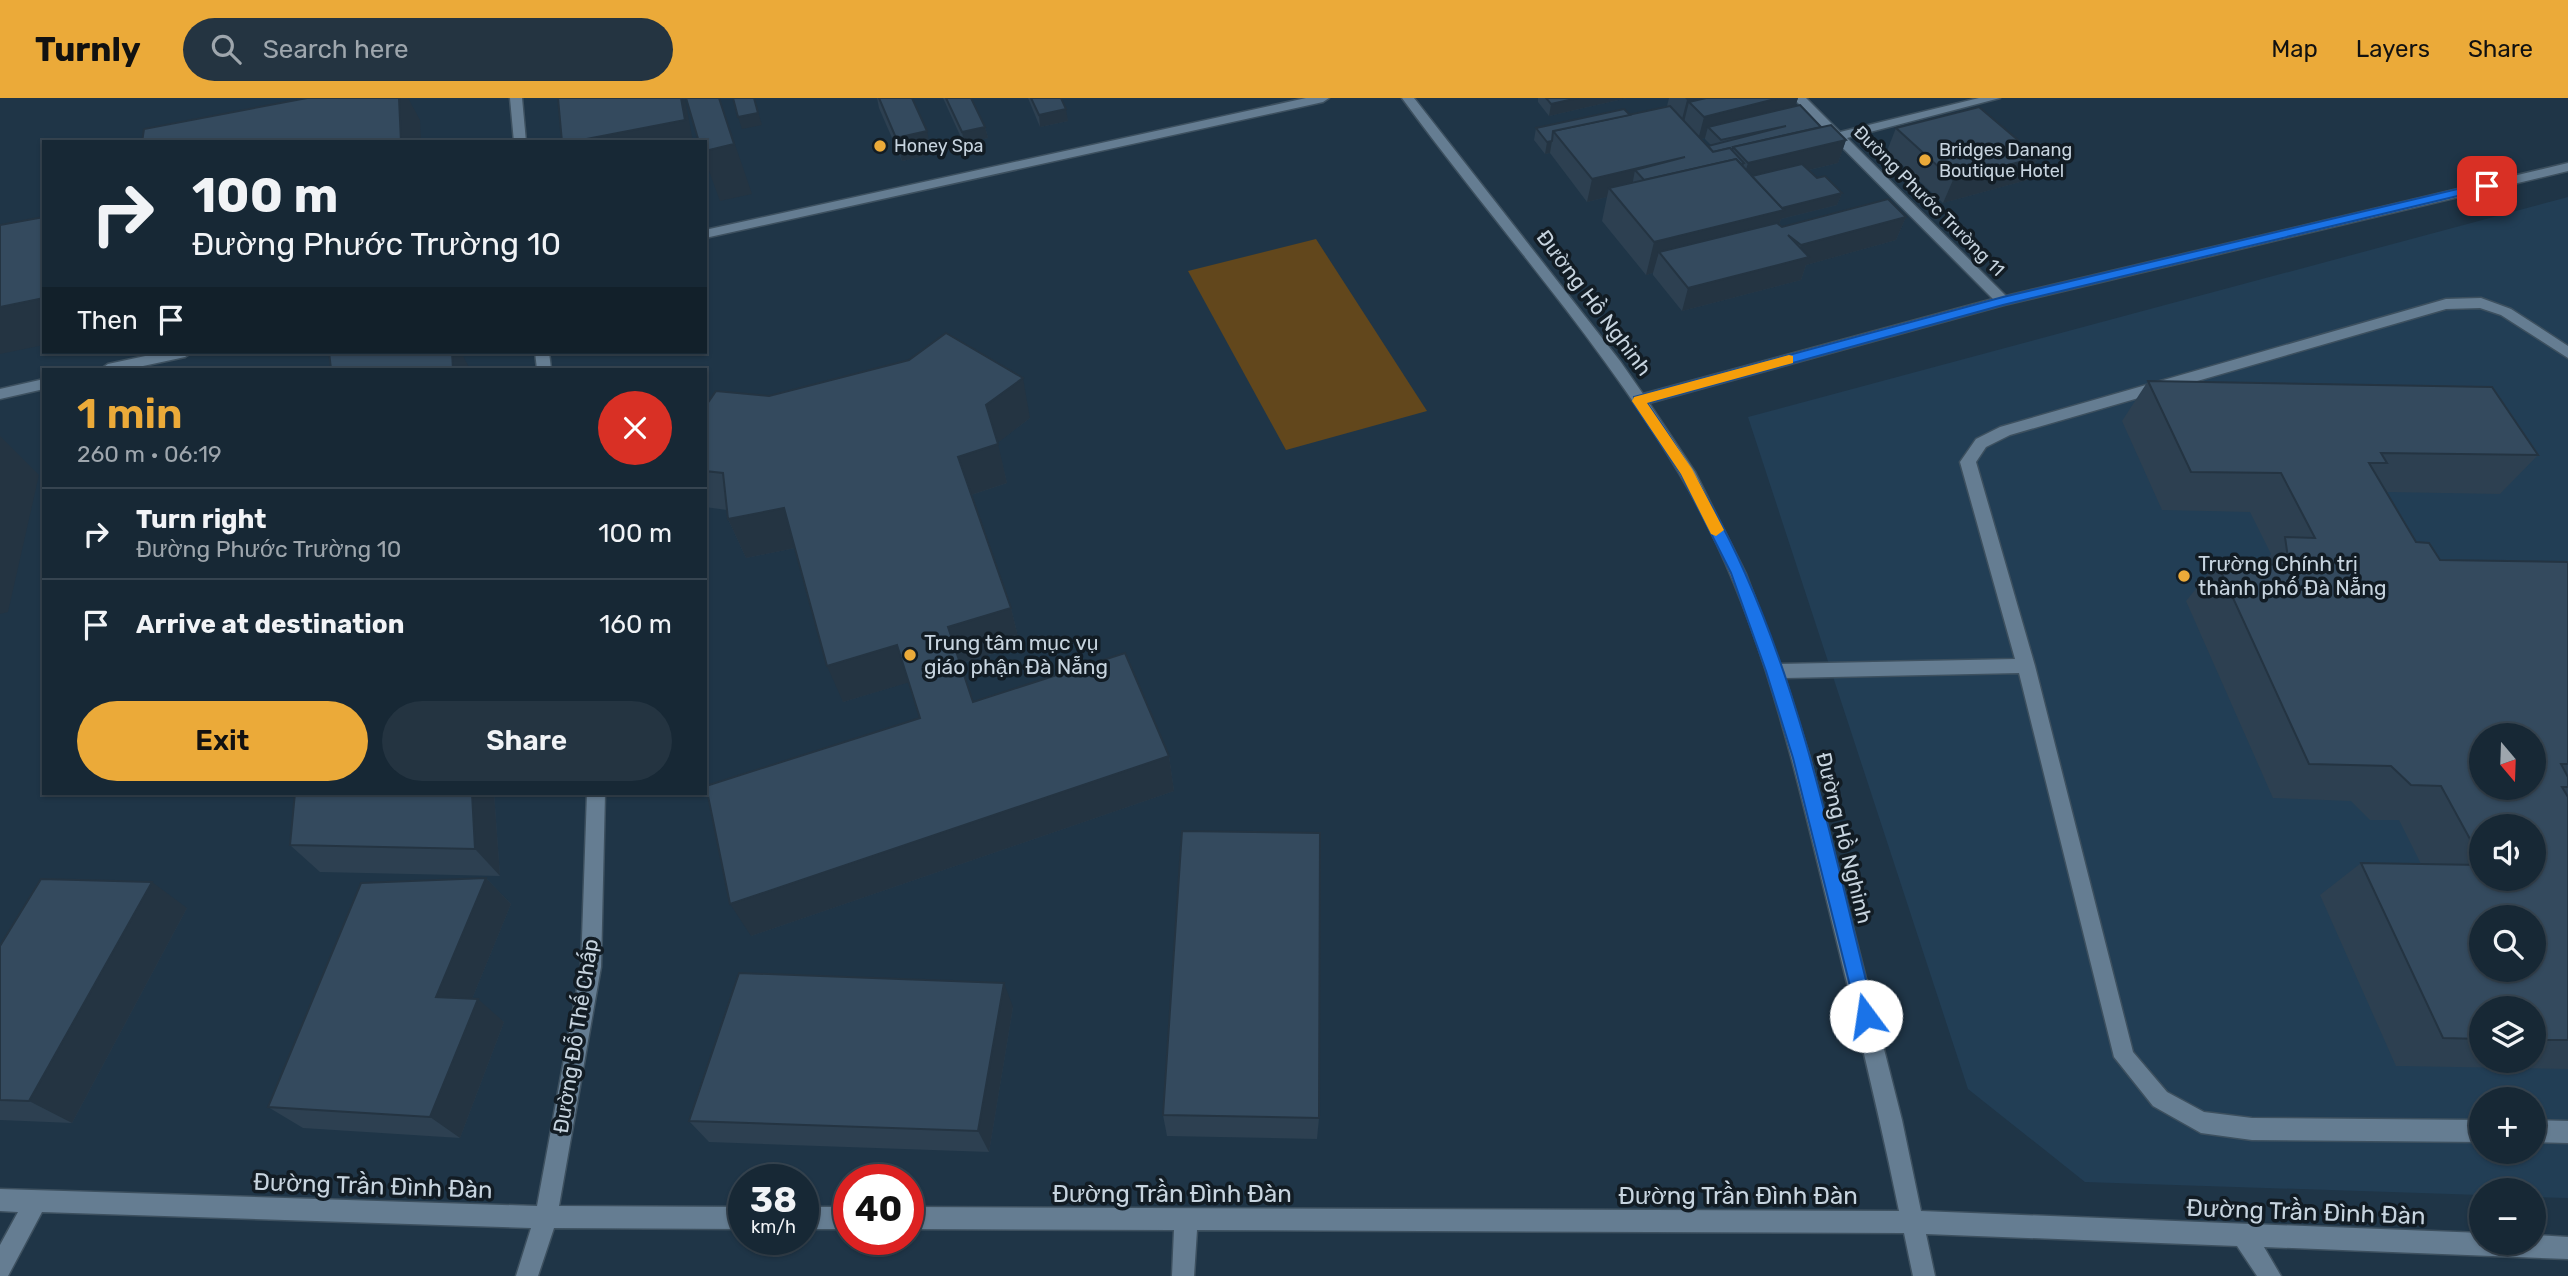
<!DOCTYPE html>
<meta charset="utf-8">
<style>
:root{--surface:#172835;--page:#243441;--text:#f1f3f6;--muted:#9ea6ad;--line:#364450;--accent:#ebaa39}
body{margin:0;font-family:Rubik,sans-serif;background:var(--page);color:var(--text);height:100vh;display:flex;flex-direction:column;font-size:26px;white-space:nowrap}
*{box-sizing:border-box;margin:0}
p{font-size:23px;color:var(--muted)}
.icon{flex:none;width:38px;height:38px;fill:none;stroke:currentColor;stroke-width:2;stroke-linecap:round;stroke-linejoin:round}
.map{position:relative;flex:1;overflow:hidden}
.side{position:absolute;left:42px;top:270px;width:665px;height:427px;display:flex;flex-direction:column;background:var(--surface);border-radius:0px;box-shadow:0 2px 5px #0004,0 0 0 2px var(--line)}
.side>*{flex:none}
.hud{position:absolute;left:42px;top:42px;width:665px;height:214px;border-radius:0px;box-shadow:0 2px 5px #0004,0 0 0 2px var(--line);background:#172835;color:var(--text);overflow:hidden}
.needle{width:46px;rotate:161deg}
.fabs{position:absolute;left:2469px;top:625px;display:grid;gap:14px}
.fabs a{display:grid;place-items:center;width:77px;height:77px;border-radius:50%;background:var(--surface);box-shadow:0 2px 5px #0004,0 0 0 2px var(--line);font-size:35px}
.speed{position:absolute;left:728px;top:1066px;display:flex;gap:14px;font-size:35px;font-weight:700;text-align:center}
.speed>*{display:grid;place-content:center;width:91px;height:91px;border-radius:50%;background:var(--surface);box-shadow:0 2px 5px #0004,0 0 0 2px var(--line);line-height:1}
.speed small{font-size:18px;font-weight:400}
.speed .limit{border:10px solid #d22;background:#fff;color:#111}
.pin{position:absolute;display:grid;place-items:center;width:60px;height:60px;color:#fff;margin:-30px;border-radius:14px;box-shadow:0 4px 10px #0006}
.me{position:absolute;width:77px;margin:-38px;rotate:346deg;stroke-linejoin:round;filter:drop-shadow(0 0 5px #0008)}
.turn{display:flex;align-items:center;gap:24px;height:147px;padding:0 35px;font-size:32px}
.turn .icon{width:91px;height:91px;stroke-width:2.5}
.turn b{display:block;font-size:49px;line-height:60px}
.then{display:flex;align-items:center;height:66px;padding:0 35px;background:#0003;gap:14px;font-size:26px}
.round{display:grid;place-items:center;flex:none;width:74px;height:74px;border-radius:37px;background:var(--page)}
.overview{display:flex;align-items:center;justify-content:space-between;height:119px;padding:0 35px}
h1{font-size:42px;font-weight:600;line-height:52px;color:var(--accent)}
.primary-button{display:flex;gap:14px;margin-top:auto;padding:14px 35px}
.primary-button a{flex:1;height:80px;border-radius:42px;background:var(--accent);color:#111;font-size:28px;font-weight:600;line-height:80px;text-align:center}
.primary-button a+a{background:var(--page);color:var(--text)}
ul{padding:0;list-style:none}
li{display:flex;align-items:center;gap:21px;height:91px;padding:0 35px;border-top:2px solid var(--line)}
li div{flex:1}
li b{display:block;font-size:26px}
li em{font-style:normal}
header{display:flex;align-items:center;gap:42px;box-sizing:border-box;height:98px;padding:0 35px;background:var(--accent);color:#111}
header strong{font-size:33px}
nav{display:flex;gap:38px;margin-inline-start:auto;font-size:24px}
.search{width:490px;height:63px;background:var(--page);display:flex;align-items:center;gap:18px;box-sizing:border-box;padding:0 24px;border-radius:38px;color:var(--muted);font-size:26px}
.map>svg:first-child{display:block}
</style>
<header>
<strong>Turnly</strong>
<div class="search"><svg class="icon" aria-label="search" viewBox="0 0 24 24"><circle cx="10" cy="10" r="6"/><path d="M15 15l6 6"/></svg>Search here</div>
<nav><a>Map</a><a>Layers</a><a>Share</a></nav>
</header>
<div class="map">
<svg width="2568" height="1178" viewBox="0 0 2568 1178">
<rect width="100%" height="100%" fill="#1f3547"/>
<!-- built -->
<path fill="#223e55" fill-rule="evenodd" d="M2568,99V1100L2534,1099V1092H2482L2481,1097L2085,1084L1968,991L1748,319ZM2482,637H2534V690H2482ZM2482,728H2534V780H2482ZM2482,819H2534V872H2482ZM2482,910H2534V962H2482ZM2482,1001H2534V1054H2482Z"/>
<!-- green -->
<polygon fill="#62471c" points="1316,141 1427,313 1286,352 1188,173"/>
<g fill="none" stroke-linecap="round" stroke-linejoin="round">
<!-- minor casing -->
<g stroke="#3d505f" stroke-width="3">
<g id="minor">
<polygon points="510,0 522,0 526,44 514,44"/>
<polygon points="1306,0 1329,0 1323,4 705,140 705,132"/>
<path d="M1402,0H1414L1620,263L1643,296L1993,201L1793,0H1806L1840,34L1979,0H2000L1847,40L2006,198L2568,65V73L2004,207L1649,305L1695,374L1746,476L1780,566L2015,561L1960,364L1976,341L2000,329L2446,201L2481,200L2511,211L2568,248V260L2501,217L2480,210L2446,211L2010,337L1986,349L1976,364L2035,568L2133,954L2167,994L2204,1014L2252,1020L2482,1022V1044L2252,1042L2201,1035L2153,1008L2114,959L2019,575L1785,580L1810,660L1902,1022L1921,1113L2482,1135V1144H2534V1137L2568,1139V1161L2264,1149L2281,1178H2257L2237,1148L1926,1136L1935,1178H1913L1904,1135L1197,1132L1194,1178H1172L1174,1132L908,1131V1109L1899,1113C1877,1005 1850,898 1824,791C1790,650 1755,500 1679,375C1600,242 1494,126 1402,0Z"/>
<polygon points="164,254 192,254 185,259 129,271 101,271 108,266"/>
<polygon points="535,254 549,254 551,271 537,271"/>
<polygon points="44,281 44,291 0,301 0,291"/>
<polygon points="587,695 605,695 601,869 559,1108 744,1109 744,1131 554,1130 538,1178 516,1178 531,1130 42,1114 8,1178 0,1178 0,1147 18,1114 0,1113 0,1091 537,1108 581,869"/>
<polygon points="2534,1022 2568,1023 2568,1045 2534,1044"/>
<rect x="803" y="1109" width="46" height="22"/>
</g>
</g>
<!-- minor -->
<use href="#minor" fill="#657d92" fill-rule="evenodd"/>
</g>
<!-- wall -->
<g fill="#2d4051" fill-rule="evenodd">
<polygon points="877,0 912,0 932,56 902,63 879,10"/>
<polygon points="943,0 971,0 985,29 988,40 964,46"/>
<polygon points="1028,0 1061,0 1068,23 1040,29"/>
<polygon points="1538,0 1627,0 1549,18 1538,4"/>
<path d="M1669,0H1798L1795,8L1821,29L1846,42L1838,65L1809,72L1817,80L1842,95L1837,107L1781,121L1779,127L1782,129L1906,119L1896,142L1806,167L1801,182L1682,213L1653,177V175L1646,177L1602,123L1607,99L1587,104L1550,55L1545,56L1534,42L1536,30L1630,17L1667,8ZM1705,40V41L1711,47L1708,48L1701,41Z"/>
<polygon points="1896,30 2038,59 2027,82 1943,105 1887,53"/>
<path d="M2148,283L2538,357L2500,396L2386,394L2416,444L2440,462L2567,464L2568,463V971L2396,968L2320,797L2361,765L2421,766L2399,722H2370L2351,703L2273,700L2186,503L2217,465L2262,466L2271,456L2250,414L2162,412L2122,323ZM2482,728L2534,780H2482ZM2482,910H2534V962H2482Z"/>
<polygon points="705,309 1030,320 997,345 1007,385 971,397 1011,510 1020,547 960,566 973,604 1169,658 1174,693 751,838 920,620 909,584 843,604 795,450 746,460 728,421 727,412 705,409"/>
<polygon points="295,695 494,695 500,778 320,774 290,747"/>
<polygon points="486,780 511,806 472,901 504,924 460,1040 303,1030 268,1009"/>
<polygon points="187,810 72,1025 0,1022 0,848"/>
<polygon points="1013,909 989,1054 709,1044 689,1023"/>
<polygon points="1163,1017 1319,1020 1317,1041 1167,1038"/>
</g>
<!-- shaded-wall -->
<g fill="#243442">
<polygon points="399,0 408,0 420,22 421,44 401,44"/>
<polygon points="681,0 685,0 693,44 571,44"/>
<polygon points="719,0 752,96 720,103 705,62 705,53"/>
<polygon points="754,0 762,27 742,31 738,19"/>
<polygon points="1578,0 1627,0 1549,18 1551,6"/>
<polygon points="1685,0 1798,0 1792,18 1708,29 1705,40 1698,42 1704,19 1689,4 1684,24 1681,25 1687,2"/>
<polygon points="1066,11 1068,23 1040,29 1039,17"/>
<polygon points="985,29 988,40 964,46 962,34"/>
<polygon points="927,33 932,56 902,63 896,40"/>
<polygon points="1846,42 1838,65 1749,86 1743,81 1748,65"/>
<polygon points="1552,43 1550,55 1545,56 1547,44"/>
<polygon points="1685,59 1744,65 1737,89 1649,88 1635,72 1631,94 1609,90 1607,99 1587,104 1592,81"/>
<polygon points="2038,59 2027,82 1943,105 1953,82"/>
<polygon points="1842,95 1837,107 1781,121 1773,145 1659,154 1653,175 1646,177 1654,144 1763,114"/>
<polygon points="1906,119 1896,142 1806,167 1801,182 1682,213 1688,190 1795,162 1801,147"/>
<polygon points="44,200 44,247 0,256 0,209"/>
<polygon points="452,254 461,254 470,271 453,271"/>
<polygon points="1023,280 1030,320 995,347 986,307"/>
<polygon points="0,338 39,377 8,514 0,516"/>
<polygon points="998,346 1007,385 968,398 958,359"/>
<polygon points="784,410 800,449 746,460 728,421"/>
<polygon points="1011,510 1020,547 959,566 948,529"/>
<polygon points="897,547 910,584 843,604 827,568"/>
<polygon points="1169,658 1174,693 751,838 730,806"/>
<polygon points="472,695 494,695 500,778 475,751"/>
<polygon points="486,780 511,806 463,923 436,899"/>
<polygon points="152,784 187,810 72,1025 29,1003"/>
<polygon points="1004,885 1013,909 989,1054 978,1033"/>
<polygon points="478,901 504,924 460,1040 430,1019"/>
</g>
<!-- building -->
<g fill="#344a5e" stroke="#243442" stroke-width="2" fill-rule="evenodd">
<polygon points="307,0 399,0 401,44 142,44 144,31"/>
<polygon points="558,0 681,0 685,22 571,44 562,44"/>
<polygon points="686,0 719,0 734,46 705,53 705,44 699,44"/>
<polygon points="733,0 754,0 758,15 738,19"/>
<polygon points="879,0 912,0 927,33 896,40"/>
<polygon points="946,0 971,0 985,29 962,34"/>
<polygon points="1031,0 1061,0 1066,11 1039,17"/>
<polygon points="1546,0 1578,0 1551,6"/>
<polygon points="1706,0 1779,0 1704,19 1689,4"/>
<polygon points="1800,7 1821,29 1733,49 1732,53 1730,50 1713,54 1708,48 1786,28 1721,42 1708,29"/>
<polygon points="1670,8 1713,54 1730,50 1744,65 1741,66 1736,61 1644,82 1635,72 1685,59 1592,81 1553,33"/>
<polygon points="1979,9 2038,59 1953,82 1896,30"/>
<polygon points="1624,11 1630,17 1553,33 1552,43 1547,44 1536,30"/>
<polygon points="1831,27 1846,42 1748,65 1733,49"/>
<polygon points="1736,61 1784,112 1654,144 1609,90"/>
<polygon points="1802,66 1817,80 1825,78 1842,95 1782,110 1752,78"/>
<polygon points="1888,101 1906,119 1801,147 1788,137 1809,159 1688,190 1659,154 1777,125 1782,129"/>
<polygon points="44,119 44,200 0,209 0,127"/>
<polygon points="946,235 1023,280 986,307 998,346 958,359 1011,510 948,529 973,604 1125,555 1169,658 730,806 706,688 920,620 897,547 827,568 784,410 728,421 723,375 705,373 705,309 716,293 769,298 909,262"/>
<polygon points="329,254 452,254 453,271 331,271"/>
<path d="M2148,283L2492,289L2538,357L2381,355L2387,365H2369L2416,444L2429,445L2440,462L2568,464V666H2561L2568,679V689H2562L2568,699V942H2534V910H2482V941L2443,940L2361,765L2482,767V780H2534V728H2482V763L2441,688L2411,687L2391,668L2309,666L2217,465L2289,467L2285,439L2315,440L2281,375L2191,374ZM2482,637H2534V690H2482ZM2482,819H2534V872H2482Z"/>
<polygon points="295,695 472,695 475,751 290,747"/>
<polygon points="1182,733 1320,735 1319,1020 1163,1017"/>
<polygon points="486,780 436,899 478,901 430,1019 268,1009 361,785"/>
<polygon points="41,781 152,784 29,1003 0,1002 0,848"/>
<polygon points="739,875 1004,885 978,1033 689,1023"/>
</g>
<!-- route -->
<path fill="#1a73e8" stroke="#114b97" stroke-width="2" d="M2487,84L2491,85V90L2003,207L1647,305C1685,359 1718,414 1745,475C1808,615 1837,770 1875,918L1872,924L1866,927L1859,924L1793,660L1766,573L1731,475L1681,376L1634,306V299L2003,199Z"/>
<!-- slow -->
<polygon fill="#f59e0b" points="1789,257 1793,258 1793,265 1647,305 1692,371 1724,432 1716,438 1711,436 1681,376 1632,303 1634,299"/>
<!-- markers -->
<g fill="#ebaa39" stroke="#121c24" stroke-width="2.5">
<circle cx="880" cy="48" r="7"/>
<circle cx="1925" cy="62" r="7"/>
<circle cx="2184" cy="478" r="7"/>
<circle cx="910" cy="557" r="7"/>
</g>
<g text-anchor="middle" stroke-width="7" stroke-linejoin="round" paint-order="stroke">
<!-- far-poi labels -->
<g font-size="18" fill="#c7d4df" stroke="#121c24" text-anchor="start">
<text x="894" y="54">Honey Spa</text>
<text x="1939" y="58">Bridges Danang<tspan x="1939" dy="21">Boutique Hotel</tspan></text>
</g>
<!-- far-street labels -->
<g font-size="18" fill="#c7d4df" stroke="#121c24">
<text transform="translate(1929 103) rotate(45)" y="6">Đường Phước Trường 11</text>
</g>
<!-- street labels -->
<g font-size="21" fill="#c7d4df" stroke="#121c24">
<text transform="translate(1594 205) rotate(53)" y="7">Đường Hồ Nghinh</text>
<text transform="translate(1844 740) rotate(76)" y="7">Đường Hồ Nghinh</text>
<text transform="translate(576 938) rotate(-81)" y="7">Đường Đỗ Thế Chấp</text>
</g>
<!-- poi labels -->
<g font-size="21" fill="#c7d4df" stroke="#121c24" text-anchor="start">
<text x="2198" y="473">Trường Chính trị<tspan x="2198" dy="24">thành phố Đà Nẵng</tspan></text>
<text x="924" y="552">Trung tâm mục vụ<tspan x="924" dy="24">giáo phận Đà Nẵng</tspan></text>
</g>
<!-- near-street labels -->
<g font-size="24" fill="#c7d4df" stroke="#121c24">
<text transform="translate(373 1088) rotate(2)" y="8">Đường Trần Đình Đàn</text>
<text x="1172" y="1104">Đường Trần Đình Đàn</text>
<text x="1738" y="1106">Đường Trần Đình Đàn</text>
<text transform="translate(2306 1114) rotate(2)" y="8">Đường Trần Đình Đàn</text>
</g>
</g>
</svg>
<div class="fabs">
<a><svg class="needle" viewBox="-14 -14 28 28"><path d="M0-13l5 13h-10z" fill="#e53935"/><path d="M0 13l5-13h-10z" fill="#9ea6ad"/></svg></a>
<a><svg class="icon" aria-label="sound" viewBox="0 0 24 24"><path d="M4 9h4l5-4v14l-5-4H4zM17 9q2 3 0 6"/></svg></a>
<a><svg class="icon" aria-label="search" viewBox="0 0 24 24"><circle cx="10" cy="10" r="6"/><path d="M15 15l6 6"/></svg></a>
<a><svg class="icon" aria-label="layers" viewBox="0 0 24 24"><path d="M12 4l9 5-9 5-9-5zM3 14l9 5 9-5"/></svg></a>
<a>+</a>
<a>−</a>
</div>
<div class="speed"><div>38<small>km/h</small></div><div class="limit">40</div></div>
<div class="pin" style="left:2487px;top:88px;background:#d93025"><svg class="icon" aria-label="arrive" viewBox="0 0 24 24"><path d="M6 21V4h12l-3 4 3 4H6"/></svg></div>
<svg class="me" style="left:1866px;top:918px" viewBox="-20 -20 40 40"><circle r="19" fill="#fff"/><path d="M0-13L10 11 0 6-10 11z" fill="#1a73e8"/></svg>
<div class="hud">
<div class="turn"><svg class="icon" aria-label="right" viewBox="0 0 24 24"><path d="M7 20v-9h11M14 6l5 5-5 5"/></svg><div><b>100 m</b>Đường Phước Trường 10</div></div>
<div class="then">Then<svg class="icon" aria-label="arrive" viewBox="0 0 24 24"><path d="M6 21V4h12l-3 4 3 4H6"/></svg></div>
</div>
<section class="side">
<div class="overview"><div><h1>1 min</h1><p>260 m · 06:19</p></div><a class="round" style="background:#d93025;color:#fff"><svg class="icon" aria-label="close" viewBox="0 0 24 24"><path d="M6 6l12 12M18 6L6 18"/></svg></a></div>
<ul>
<li><svg class="icon" aria-label="right" viewBox="0 0 24 24"><path d="M7 20v-9h11M14 6l5 5-5 5"/></svg><div><b>Turn right</b><p>Đường Phước Trường 10</p></div><em>100 m</em></li>
<li><svg class="icon" aria-label="arrive" viewBox="0 0 24 24"><path d="M6 21V4h12l-3 4 3 4H6"/></svg><div><b>Arrive at destination</b></div><em>160 m</em></li>
</ul>
<div class="primary-button"><a>Exit</a><a>Share</a></div>
</section>
</div>
